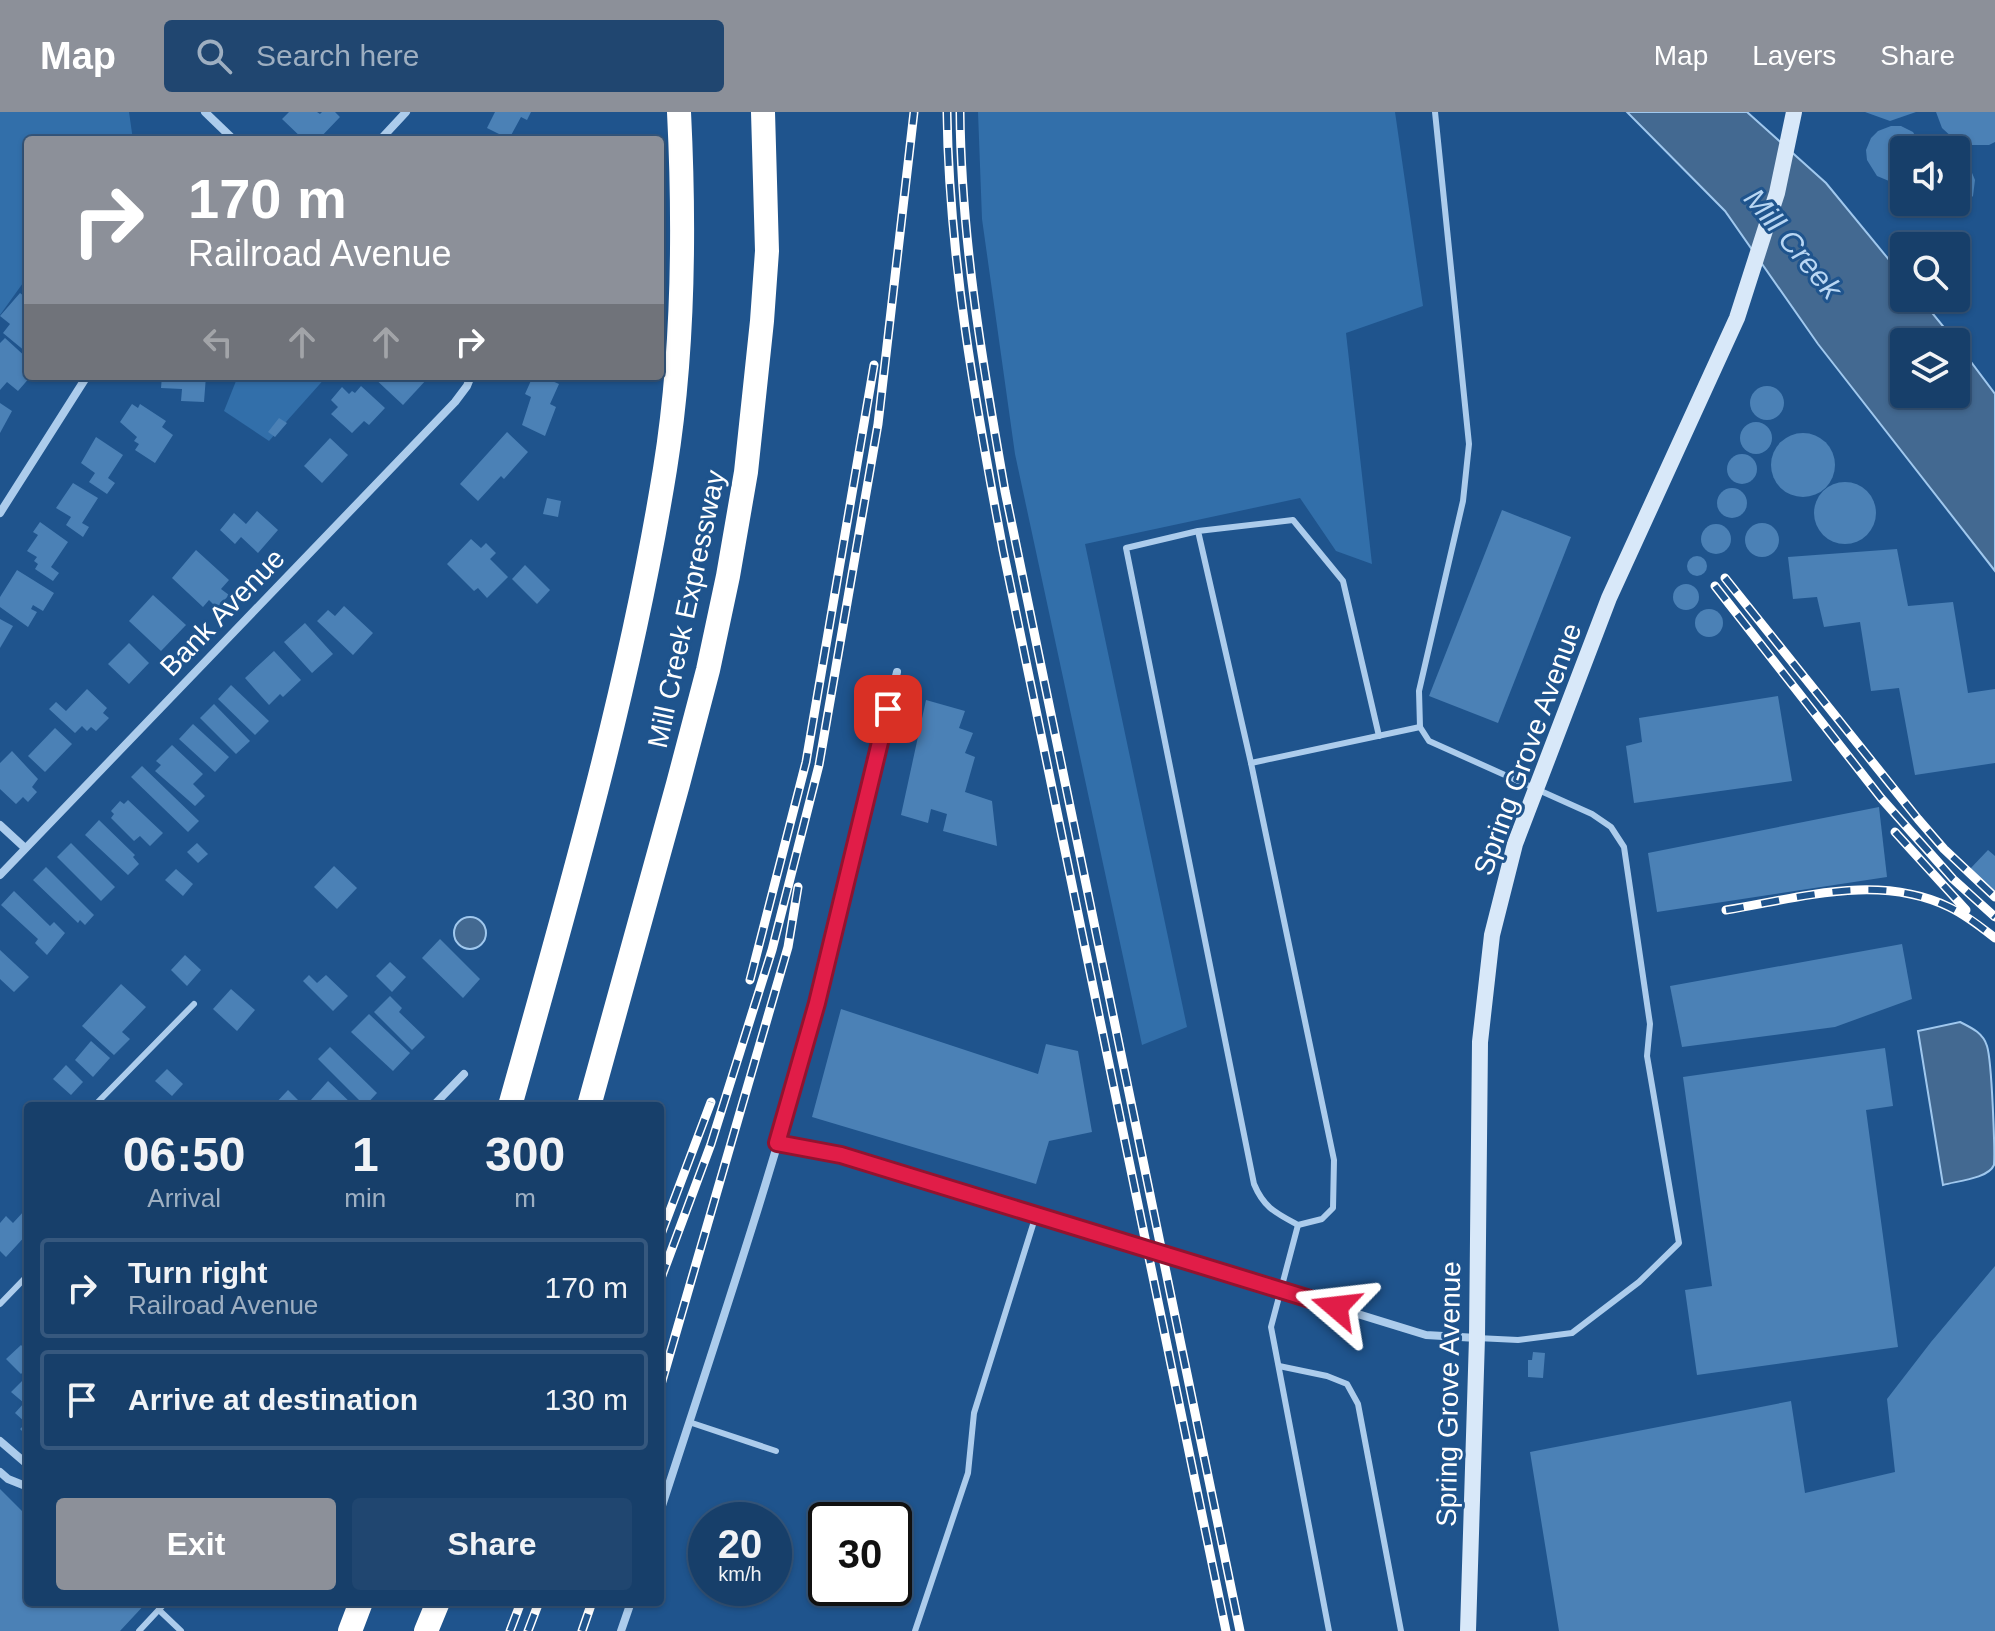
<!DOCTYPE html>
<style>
:root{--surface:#173f6a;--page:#204670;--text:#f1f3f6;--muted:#9eafc1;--line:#36587e;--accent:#8c9099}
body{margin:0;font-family:Helvetica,sans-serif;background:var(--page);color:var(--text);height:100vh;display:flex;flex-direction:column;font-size:30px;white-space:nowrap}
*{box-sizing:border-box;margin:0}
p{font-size:26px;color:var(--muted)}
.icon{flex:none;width:44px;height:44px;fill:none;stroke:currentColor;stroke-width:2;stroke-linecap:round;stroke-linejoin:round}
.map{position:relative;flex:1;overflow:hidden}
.drawer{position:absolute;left:24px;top:990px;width:640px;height:504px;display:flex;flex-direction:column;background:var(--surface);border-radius:8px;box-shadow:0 2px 6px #0004,0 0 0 2px var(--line)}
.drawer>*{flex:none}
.top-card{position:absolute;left:24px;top:24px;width:640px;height:244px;border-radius:8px;box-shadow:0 2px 6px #0004,0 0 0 2px var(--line);background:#8c9099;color:#fff;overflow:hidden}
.fabs{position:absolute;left:1890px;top:24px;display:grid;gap:16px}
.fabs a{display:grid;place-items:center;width:80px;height:80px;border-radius:8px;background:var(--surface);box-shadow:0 2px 6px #0004,0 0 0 2px var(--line);font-size:40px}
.speed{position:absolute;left:688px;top:1390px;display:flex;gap:16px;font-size:40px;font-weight:700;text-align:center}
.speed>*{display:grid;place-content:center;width:104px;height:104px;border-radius:50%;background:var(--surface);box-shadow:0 2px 6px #0004,0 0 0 2px var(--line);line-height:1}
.speed small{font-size:20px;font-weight:400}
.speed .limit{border:4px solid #111;border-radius:12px;background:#fff;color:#111}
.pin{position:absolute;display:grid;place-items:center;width:68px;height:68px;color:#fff;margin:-34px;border-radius:16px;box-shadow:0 4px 12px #0006}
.me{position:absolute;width:88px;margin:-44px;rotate:287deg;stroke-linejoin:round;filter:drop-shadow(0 0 6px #0008)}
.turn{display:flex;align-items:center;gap:28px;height:168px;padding:0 32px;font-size:36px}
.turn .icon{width:104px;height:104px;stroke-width:2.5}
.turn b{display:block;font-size:56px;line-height:68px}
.lanes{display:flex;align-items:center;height:76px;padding:0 32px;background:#0003;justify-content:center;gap:40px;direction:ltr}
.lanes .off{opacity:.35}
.eta{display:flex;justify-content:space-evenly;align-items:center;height:136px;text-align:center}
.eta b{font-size:48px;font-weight:600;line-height:56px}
.button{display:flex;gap:16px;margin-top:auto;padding:16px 32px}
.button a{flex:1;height:92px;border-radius:8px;background:var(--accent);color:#fff;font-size:32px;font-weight:600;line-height:92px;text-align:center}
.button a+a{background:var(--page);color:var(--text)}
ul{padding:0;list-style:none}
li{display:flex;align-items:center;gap:24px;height:100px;margin:0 16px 12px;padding:0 16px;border:4px solid var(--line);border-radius:8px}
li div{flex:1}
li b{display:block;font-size:30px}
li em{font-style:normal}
header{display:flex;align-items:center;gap:48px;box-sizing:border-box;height:112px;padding:0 40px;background:var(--accent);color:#fff}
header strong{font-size:38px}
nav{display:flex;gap:44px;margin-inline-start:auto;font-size:28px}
.search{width:560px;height:72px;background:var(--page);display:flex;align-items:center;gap:20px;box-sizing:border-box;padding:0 28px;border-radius:8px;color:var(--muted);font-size:30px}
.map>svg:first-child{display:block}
</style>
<header>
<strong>Map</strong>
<div class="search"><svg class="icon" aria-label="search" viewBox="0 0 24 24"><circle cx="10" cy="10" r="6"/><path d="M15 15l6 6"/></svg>Search here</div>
<nav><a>Map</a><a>Layers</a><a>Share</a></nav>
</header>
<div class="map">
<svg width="1995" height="1519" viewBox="0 0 1995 1519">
<rect width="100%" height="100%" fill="#1f548d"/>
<!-- green -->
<g fill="#326faa">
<polygon points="0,0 129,0 133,28 28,28 28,164 0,203"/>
<polygon points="978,0 1395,0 1423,194 1346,221 1372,452 1336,439 1300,386 1085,432 1187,915 1142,933 1015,342 982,107"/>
<polygon points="238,264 327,264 269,329 224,299"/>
</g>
<!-- water -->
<g fill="#436991" stroke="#a0c8ee" stroke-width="2">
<polygon points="1627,0 1747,0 1826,71 1904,166 1904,186 1920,186 1956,230 1904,230 1904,282 1956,282 1956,230 1995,282 1995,459 1818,232 1725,99"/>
<circle cx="470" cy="821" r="16"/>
<path d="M1960,910C1972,916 1983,921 1987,934C1992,950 1995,1039 1994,1053C1988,1067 1956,1069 1943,1073L1918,919Z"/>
</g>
<!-- building -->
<g fill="#4b81b6">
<polygon points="289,0 317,0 320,2 322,0 335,0 340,5 318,28 304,28 282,7"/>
<polygon points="495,0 531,0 527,8 521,5 509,27 487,16"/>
<polygon points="1865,0 1916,0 1890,9"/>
<polygon points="1936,0 1995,0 1995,30 1989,33 1965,33 1954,27 1942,16"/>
<polygon points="1891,14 1901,14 1913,20 1921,34 1922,38 1904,38 1904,67 1899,69 1889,69 1877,64 1867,48 1866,38 1871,26 1878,19"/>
<polygon points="1956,46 1970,56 1975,68 1973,84 1959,97 1946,100 1936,98 1926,90 1956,90"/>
<polygon points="20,181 28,187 28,237 26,240 3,221 10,212 0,204"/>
<polygon points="5,226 28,247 28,264 31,264 18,279 7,270 0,278 0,231"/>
<polygon points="162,264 206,264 204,290 181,289 182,277 161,276"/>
<polygon points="372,264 423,264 427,267 403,293"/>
<polygon points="533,264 541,264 559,272 550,292 556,295 545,324 522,313 531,285 525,282"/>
<circle cx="1767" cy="291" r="17"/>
<polygon points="361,274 385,296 369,313 364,309 352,321 331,302 338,295 331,288 342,275 349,282 352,279 355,281"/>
<polygon points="0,291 12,299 0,321"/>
<polygon points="132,292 138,296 140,292 166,309 162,315 173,323 155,351 135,338 139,332 134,329 137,325 120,310"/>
<polygon points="279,306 287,311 275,325 268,320"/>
<circle cx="1756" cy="326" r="16"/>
<polygon points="507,320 528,340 504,367 501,364 478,389 460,372"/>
<circle cx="1803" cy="353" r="32"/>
<polygon points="96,325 123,343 108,366 115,371 107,382 89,370 95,361 81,351"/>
<polygon points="330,326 348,343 322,371 304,354"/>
<circle cx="1742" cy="357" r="15"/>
<circle cx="1845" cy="401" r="31"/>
<polygon points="73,371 98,386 82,411 89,415 83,425 66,413 71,405 56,396"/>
<circle cx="1732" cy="391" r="15"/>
<polygon points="547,386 561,389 558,405 543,402"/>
<polygon points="1502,398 1571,425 1498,611 1429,584"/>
<polygon points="257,399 278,418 258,441 241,425 235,432 220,418 234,401 246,412"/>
<polygon points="40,410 68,430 51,455 59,461 53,469 35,457 38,452 34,449 37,445 27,439 38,423 33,420"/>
<circle cx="1762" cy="428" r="17"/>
<circle cx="1716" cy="427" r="15"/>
<polygon points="471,427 481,436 486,431 496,441 490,447 508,465 487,486 478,476 474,479 447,452"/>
<polygon points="1897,437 1908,494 1953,490 1968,581 1995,577 1995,651 1915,663 1899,576 1871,579 1860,510 1824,515 1817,485 1793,487 1788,445"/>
<polygon points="196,438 229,468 221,477 229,483 217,496 209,488 203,495 172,466"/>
<circle cx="1697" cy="454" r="10"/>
<polygon points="525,453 550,478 537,492 512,467"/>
<polygon points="17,458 54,481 43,499 33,493 31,497 37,500 28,515 0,495 0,485"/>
<circle cx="1686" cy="485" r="13"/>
<polygon points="153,483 186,513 161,539 129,509"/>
<polygon points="344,494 373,521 353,543 317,509 328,498 335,504"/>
<circle cx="1709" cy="511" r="14"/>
<polygon points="0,507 13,514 0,536"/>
<polygon points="305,511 333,542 312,561 284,530"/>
<polygon points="129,531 149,551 129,572 108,552"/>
<polygon points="274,539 301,568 283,585 280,582 269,593 245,566"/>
<polygon points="231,573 269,609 255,623 218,587"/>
<polygon points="87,577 107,596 103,601 109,606 96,619 91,615 87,619 82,614 75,621 49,597 56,590 66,599"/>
<polygon points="1778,584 1792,669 1634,691 1626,634 1642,630 1639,606"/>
<polygon points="926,588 965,599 959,616 973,621 965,641 975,645 965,680 992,689 997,734 943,719 947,702 931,697 928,711 901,703"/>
<polygon points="214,592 250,629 236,642 200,606"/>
<polygon points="193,612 229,645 215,660 179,627"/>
<polygon points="55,616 72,632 45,660 28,644"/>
<polygon points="172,633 203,662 193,672 205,684 195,694 155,659 161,653 156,649"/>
<polygon points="12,639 38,667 32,675 37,680 28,690 23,685 16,692 0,677 0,651"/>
<polygon points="142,654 199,709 188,720 131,665"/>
<polygon points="128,688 163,721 150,734 140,724 134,729 111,706 114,702 111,699 120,689 124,692"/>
<polygon points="1879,695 1887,765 1657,800 1648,741"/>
<polygon points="99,708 135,743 133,745 139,752 128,763 85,723"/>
<polygon points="71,731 115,775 101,789 57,745"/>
<polygon points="197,731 208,742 198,751 187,740"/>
<polygon points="1988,738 1995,744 1995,779 1969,758"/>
<polygon points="334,754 357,776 337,797 314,775"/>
<polygon points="46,755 94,803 85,813 80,808 78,811 33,768"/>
<polygon points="176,757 193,772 183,784 165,768"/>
<polygon points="14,779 50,814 54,810 65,821 47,843 35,831 38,827 1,793"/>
<polygon points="440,827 480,867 463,886 422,846"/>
<polygon points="1902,832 1912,887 1835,915 1682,935 1670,874"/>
<polygon points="0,838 29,865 14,880 0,867"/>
<polygon points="185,843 201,858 187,874 171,858"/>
<polygon points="390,850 406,865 392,880 376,864"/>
<polygon points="309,863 317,871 326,863 348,884 333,899 303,869"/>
<polygon points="121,872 146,895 122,920 130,927 114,943 82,914"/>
<polygon points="231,877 255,898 237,919 213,897"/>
<polygon points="390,884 402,896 399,900 425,925 412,938 374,900"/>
<polygon points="841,897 1038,962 1046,932 1078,939 1092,1020 1049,1029 1036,1072 812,1005"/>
<polygon points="369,902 410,941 393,959 351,920"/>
<polygon points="91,929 110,946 93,965 75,948"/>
<polygon points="330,935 377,981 365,994 318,947"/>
<polygon points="1885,936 1893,994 1866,998 1898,1235 1697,1263 1685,1178 1712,1174 1683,965"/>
<polygon points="66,953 83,970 71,983 53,967"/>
<polygon points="167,957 183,972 172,984 155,969"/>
<polygon points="328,969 354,994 315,994 310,989"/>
<polygon points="288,978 304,994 273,994"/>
<polygon points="25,1098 28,1101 28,1121 6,1145 0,1139 0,1111 6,1104 13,1111"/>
<polygon points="1995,1154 1995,1519 1559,1519 1530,1340 1791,1289 1805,1381 1895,1360 1887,1287 1931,1230"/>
<polygon points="21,1233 28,1240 28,1255 21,1262 6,1247"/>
<polygon points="1533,1240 1545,1241 1543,1266 1528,1265 1528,1248 1532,1248"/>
<polygon points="24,1267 28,1271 28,1325 20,1317 26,1311 15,1301 24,1291 11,1280"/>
<polygon points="0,1377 28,1405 28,1490 147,1490 120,1519 0,1519"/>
</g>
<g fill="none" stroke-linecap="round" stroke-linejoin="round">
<!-- service -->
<g stroke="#acccec" stroke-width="6">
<polyline points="1435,0 1469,332 1463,389 1419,579 1420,615 1429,629 1592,702 1611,715 1624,735 1650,912 1647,944 1679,1131 1639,1170 1572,1221 1518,1228 1477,1226"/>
<path d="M1198,419L1251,651L1334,1048L1333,1096L1322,1107L1298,1113C1276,1101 1264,1096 1254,1072L1126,436L1198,419L1293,408L1343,469L1379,624"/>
<polyline points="1251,651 1420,615"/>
<polyline points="94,994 194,892"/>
<polyline points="1298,1113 1271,1215 1329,1519"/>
<polyline points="0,1192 28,1163"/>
<polyline points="1279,1254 1327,1264 1347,1272 1358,1292 1401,1519"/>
<polyline points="689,1310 776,1339"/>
<polyline points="159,1498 181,1519"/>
<polyline points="139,1519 166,1490"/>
<polyline points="915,1519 968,1361 974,1301 1036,1103"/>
</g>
<!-- minor -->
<g stroke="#acccec" stroke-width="8">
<polyline points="205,0 234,28"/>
<polyline points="380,28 406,0"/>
<polyline points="0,401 87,264"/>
<polyline points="0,713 25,736"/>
<polyline points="0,763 455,290 467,274 471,264"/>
<polyline points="433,994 464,962"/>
<polyline points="777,1031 841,1043 1426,1223 1477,1226"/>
<polyline points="0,1329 28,1353"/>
<polyline points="0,1360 8,1367 28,1375"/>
<path d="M660,1400C715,1231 772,1062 818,890C847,781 870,670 897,560"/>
<polyline points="621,1519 631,1490"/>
</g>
<!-- secondary -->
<polyline stroke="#d8e8f9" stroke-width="16" points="1468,1519 1477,1226 1480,930 1492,823 1515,732 1609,486 1737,206 1777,81 1794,0"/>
<!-- motorway -->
<g stroke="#fff" stroke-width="24">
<path d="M510,994C569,783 630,574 665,357C684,239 685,119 679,0"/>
<polyline points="589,994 678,672 708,558 728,464 746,360 762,209 767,139 763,0"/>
<polyline points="350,1519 361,1490"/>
<polyline points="426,1519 438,1490"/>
</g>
<!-- rail casing -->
<g stroke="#fff" stroke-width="9">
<g id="rail">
<path d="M947,0C949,147 976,294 1003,438L1226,1519"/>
<path d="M960,0C961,127 983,254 1005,379L1240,1519"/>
<polyline points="1725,466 1918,707 1944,737 1995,785"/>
<polyline points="1715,474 1881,686 1953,767 1995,805"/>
<polyline points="1895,720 1966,798"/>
<path d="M1726,798C1800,786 1878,761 1949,795C1966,803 1981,815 1995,826"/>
<polyline points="750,868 806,650 874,253"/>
<polyline points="660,1125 711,990"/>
<polyline points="660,1169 711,1032 772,838 819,653 878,312 914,0"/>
<polyline points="660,1276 788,835 798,775"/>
<polyline points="510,1519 521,1490"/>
<polyline points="528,1519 539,1490"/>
<polyline points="582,1519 592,1490"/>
</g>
</g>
<!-- rail -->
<use href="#rail" stroke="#1f548d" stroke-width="6" stroke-dasharray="18" stroke-linecap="butt"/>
</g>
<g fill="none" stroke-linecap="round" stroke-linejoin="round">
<!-- route casing -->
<g stroke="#92132f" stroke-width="20">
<polyline id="route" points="888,597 817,891 777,1031 841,1043 1336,1195"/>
</g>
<!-- route -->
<use href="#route" stroke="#e11d48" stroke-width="14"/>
</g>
<g text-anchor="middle" stroke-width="6" stroke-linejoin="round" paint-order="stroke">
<!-- street labels -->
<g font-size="28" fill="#fff" stroke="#1f548d">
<text transform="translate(686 497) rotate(-78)" y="10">Mill Creek Expressway</text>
<text transform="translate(222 500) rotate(-46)" y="10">Bank Avenue</text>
<text transform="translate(1527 637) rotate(-70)" y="10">Spring Grove Avenue</text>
<text transform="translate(1448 1282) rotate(-89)" y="10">Spring Grove Avenue</text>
</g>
<!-- water labels -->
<g font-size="30" font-style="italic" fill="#b8d6f3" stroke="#1f548d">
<text transform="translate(1793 132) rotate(50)" y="10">Mill Creek</text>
</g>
</g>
</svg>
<div class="fabs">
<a><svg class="icon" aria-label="sound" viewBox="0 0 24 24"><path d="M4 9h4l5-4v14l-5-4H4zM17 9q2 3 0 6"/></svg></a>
<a><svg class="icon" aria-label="search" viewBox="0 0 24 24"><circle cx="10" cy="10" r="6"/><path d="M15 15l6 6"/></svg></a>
<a><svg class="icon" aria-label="layers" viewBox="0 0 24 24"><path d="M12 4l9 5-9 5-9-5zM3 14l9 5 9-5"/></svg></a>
</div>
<div class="speed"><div>20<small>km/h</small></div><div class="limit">30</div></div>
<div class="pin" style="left:888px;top:597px;background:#d93025"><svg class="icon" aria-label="arrive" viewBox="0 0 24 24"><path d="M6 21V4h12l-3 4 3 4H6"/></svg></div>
<svg class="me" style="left:1336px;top:1195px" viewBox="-20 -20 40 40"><path d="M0-17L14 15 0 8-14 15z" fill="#e11d48" stroke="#fff" stroke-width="4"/></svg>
<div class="top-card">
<div class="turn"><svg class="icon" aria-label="right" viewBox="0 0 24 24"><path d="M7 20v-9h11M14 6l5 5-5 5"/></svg><div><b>170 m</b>Railroad Avenue</div></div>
<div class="lanes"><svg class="icon off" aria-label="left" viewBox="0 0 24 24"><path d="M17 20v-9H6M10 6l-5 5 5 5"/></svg><svg class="icon off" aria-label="ahead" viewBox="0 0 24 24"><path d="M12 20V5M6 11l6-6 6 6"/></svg><svg class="icon off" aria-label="ahead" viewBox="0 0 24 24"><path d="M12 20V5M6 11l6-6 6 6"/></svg><svg class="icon" aria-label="right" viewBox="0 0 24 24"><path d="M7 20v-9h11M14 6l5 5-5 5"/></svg></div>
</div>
<section class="drawer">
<div class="eta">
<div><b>06:50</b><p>Arrival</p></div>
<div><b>1</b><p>min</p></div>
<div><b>300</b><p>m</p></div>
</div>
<ul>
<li><svg class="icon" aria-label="right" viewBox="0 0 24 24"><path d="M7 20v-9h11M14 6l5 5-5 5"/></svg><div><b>Turn right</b><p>Railroad Avenue</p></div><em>170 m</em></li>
<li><svg class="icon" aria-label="arrive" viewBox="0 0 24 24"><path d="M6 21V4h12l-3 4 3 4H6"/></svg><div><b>Arrive at destination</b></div><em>130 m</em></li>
</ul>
<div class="button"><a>Exit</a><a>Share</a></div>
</section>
</div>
